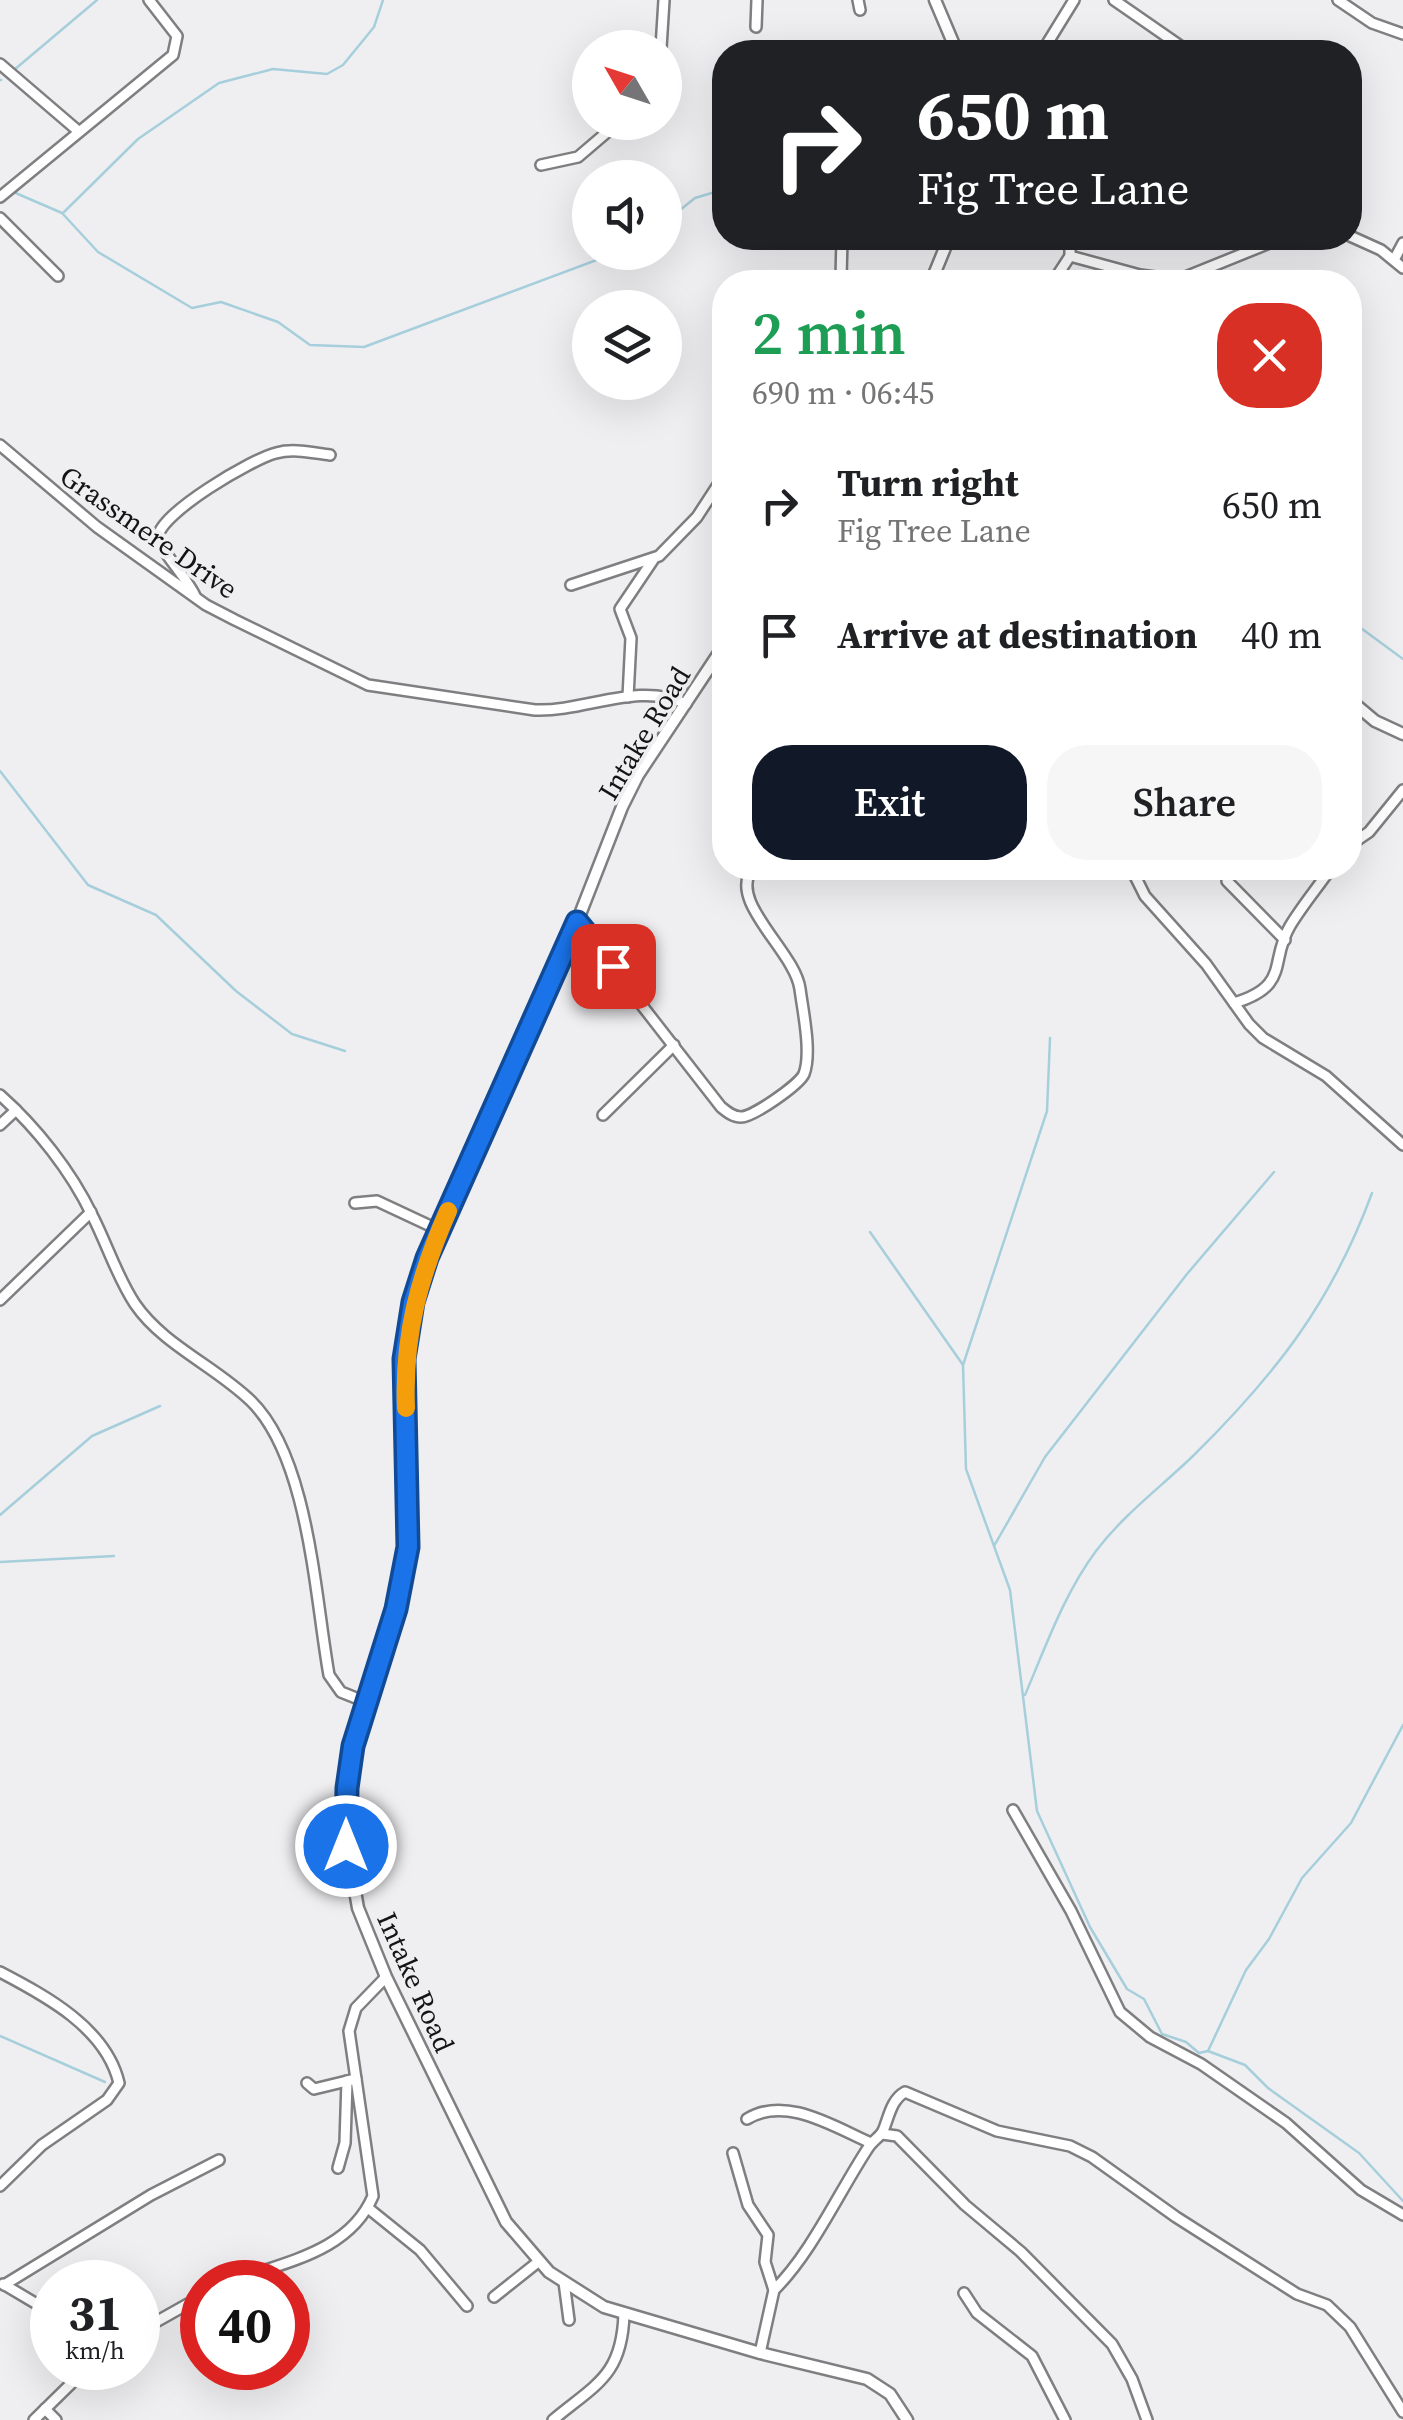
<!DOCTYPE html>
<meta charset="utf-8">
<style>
:root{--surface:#fff;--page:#f6f6f6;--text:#202124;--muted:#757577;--accent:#111827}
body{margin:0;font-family:"Source Serif 4",serif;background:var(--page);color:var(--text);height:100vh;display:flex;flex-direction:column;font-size:38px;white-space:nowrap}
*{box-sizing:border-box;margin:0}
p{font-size:32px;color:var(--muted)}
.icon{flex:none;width:55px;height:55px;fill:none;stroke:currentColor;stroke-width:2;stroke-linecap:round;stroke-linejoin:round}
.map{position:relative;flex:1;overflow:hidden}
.details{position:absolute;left:712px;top:270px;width:650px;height:610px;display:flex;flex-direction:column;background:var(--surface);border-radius:40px;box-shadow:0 10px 40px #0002}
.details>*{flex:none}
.guide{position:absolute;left:712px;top:40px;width:650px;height:210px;border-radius:40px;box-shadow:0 10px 40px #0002;background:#202124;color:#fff;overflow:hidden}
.needle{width:65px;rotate:309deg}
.buttons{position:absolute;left:572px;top:30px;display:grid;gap:20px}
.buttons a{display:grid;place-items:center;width:110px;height:110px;border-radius:50%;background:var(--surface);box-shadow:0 10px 40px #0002;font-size:50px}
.speed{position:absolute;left:30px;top:2260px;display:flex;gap:20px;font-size:50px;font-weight:700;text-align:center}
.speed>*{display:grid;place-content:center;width:130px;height:130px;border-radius:50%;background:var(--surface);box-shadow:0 10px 40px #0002;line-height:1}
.speed small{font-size:25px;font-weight:400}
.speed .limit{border:15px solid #d22;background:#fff;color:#111}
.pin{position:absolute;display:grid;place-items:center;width:85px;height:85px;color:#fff;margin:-42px;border-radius:20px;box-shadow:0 5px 15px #0006}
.me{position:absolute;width:110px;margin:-55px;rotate:0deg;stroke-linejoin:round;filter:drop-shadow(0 0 8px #0008)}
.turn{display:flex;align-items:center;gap:35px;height:210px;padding:0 40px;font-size:45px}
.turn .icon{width:130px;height:130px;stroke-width:2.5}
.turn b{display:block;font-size:70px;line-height:85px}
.round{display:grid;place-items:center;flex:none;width:105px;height:105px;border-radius:40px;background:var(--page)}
.overview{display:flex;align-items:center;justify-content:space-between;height:170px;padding:0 40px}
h1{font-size:60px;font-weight:600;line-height:75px;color:#1e9e55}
.primary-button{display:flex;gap:20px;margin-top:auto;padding:20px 40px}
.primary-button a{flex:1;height:115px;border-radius:40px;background:var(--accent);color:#fff;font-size:40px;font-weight:600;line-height:115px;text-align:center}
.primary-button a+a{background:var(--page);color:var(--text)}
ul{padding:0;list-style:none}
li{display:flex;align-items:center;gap:30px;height:130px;padding:0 40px}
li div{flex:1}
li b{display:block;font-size:38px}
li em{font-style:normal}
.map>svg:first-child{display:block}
</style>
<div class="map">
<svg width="1403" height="2420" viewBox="0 0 1403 2420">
<rect width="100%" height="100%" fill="#efeff2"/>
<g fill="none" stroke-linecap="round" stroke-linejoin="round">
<!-- stream -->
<g stroke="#a6cfdb" stroke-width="2.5">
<polyline points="14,70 97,0"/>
<polyline points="0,80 1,80"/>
<polyline points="11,191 62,213 98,252 192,308 221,302 278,322 310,345 364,347 618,252"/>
<polyline points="64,212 138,139 219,83 273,69 327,74 343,65 374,27 383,0"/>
<polyline points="665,222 695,198 725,189"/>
<polyline points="1350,620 1403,659"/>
<polyline points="0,771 88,885 156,915 236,991 292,1034 345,1051"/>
<polyline points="1050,1038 1047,1111 963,1365 966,1469 1010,1590 1037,1811 1090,1927 1127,1989 1144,1999 1162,2034 1186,2042 1199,2053 1208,2051 1245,2065 1268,2088 1359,2153 1403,2201"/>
<polyline points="870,1232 963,1365"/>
<polyline points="0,1515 92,1436 160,1406"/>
<polyline points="994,1546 1045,1457 1187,1274 1274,1172"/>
<polyline points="0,1562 114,1556"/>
<path d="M1025,1695C1046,1646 1064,1594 1096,1551C1124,1514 1161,1487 1194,1455C1276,1374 1332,1302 1372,1193"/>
<polyline points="0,2036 105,2082"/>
<polyline points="1208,2051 1246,1970 1269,1939 1302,1878 1351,1823 1403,1725"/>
</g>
<!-- minor casing -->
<g stroke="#7f7f82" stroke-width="14">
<g id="minor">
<polyline points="858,0 860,10"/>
<polyline points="1114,0 1189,52"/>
<polyline points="1338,0 1372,23 1403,34"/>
<polyline points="756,27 757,0"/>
<polyline points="661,48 664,0"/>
<polyline points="1042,52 1074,0"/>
<polyline points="0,64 77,130"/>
<polyline points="541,165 578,157 619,122"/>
<polyline points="0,197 173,55 177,36 149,0"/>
<polyline points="0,218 58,276"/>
<polyline points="1350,236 1381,250 1403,268"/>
<polyline points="1070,256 1140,275 1178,280 1282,238"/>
<polyline points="1394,260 1403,243"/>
<polyline points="841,279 842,238"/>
<polyline points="831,282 863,282"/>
<polyline points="1053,282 1070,256 1070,238"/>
<path d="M0,445L97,527L206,605L235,620L368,685L535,710C586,712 638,681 686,704"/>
<polyline points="571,585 659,556 697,517 725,474"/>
<path d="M195,596C189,581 158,547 158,537C160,513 252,459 276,453C294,448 313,453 330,455"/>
<polyline points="628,697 631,638 620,609 653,560"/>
<polyline points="1350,845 1369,832 1403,790"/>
<polyline points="1131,868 1145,896 1206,964 1249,1024 1263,1038 1326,1076 1403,1145"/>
<polyline points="1227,881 1285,940"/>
<path d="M577,922L721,1107C727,1112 733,1117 741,1117C753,1117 799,1085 804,1074C812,1053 803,1012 800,989C795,951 726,901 753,868"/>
<path d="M1234,1003C1291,986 1269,961 1290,926C1302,906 1318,887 1331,868"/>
<path d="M0,1095C36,1127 71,1171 92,1215C107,1244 117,1277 135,1304C163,1345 215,1366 251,1401C309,1458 315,1597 329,1675L341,1692L366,1702"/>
<polyline points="603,1115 674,1045"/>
<polyline points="0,1125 16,1110"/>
<polyline points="355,1203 377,1201 439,1230"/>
<polyline points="0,1300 91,1212"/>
<polyline points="1013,1810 1071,1911 1120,2012 1150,2037 1201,2064 1286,2123 1361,2190 1403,2215"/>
<path d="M0,1972C46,1996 106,2028 119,2083L107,2100L42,2145L0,2186"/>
<polyline points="307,2083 314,2089 347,2081"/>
<path d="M747,2119C786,2095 834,2127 871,2143"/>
<polyline points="882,2134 897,2136 965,2205 1021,2252 1112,2344 1132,2379 1147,2420"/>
<polyline points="733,2153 748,2205 768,2235 765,2262 774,2290 760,2353"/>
<polyline points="338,2168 345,2143 347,2081 356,2079"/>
<polyline points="368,2208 420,2250 467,2306"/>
<path d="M231,2282C282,2262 349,2253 373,2196L349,2031L356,2008L386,1977"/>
<polyline points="564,2282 569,2320"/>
<polyline points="3,2284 52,2313"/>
<polyline points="4,2285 151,2195 219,2160"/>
<path d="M774,2290C811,2254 839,2192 868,2148C872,2141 880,2137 883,2131C889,2117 891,2100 905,2092L997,2131L1070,2146L1092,2157L1176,2217L1297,2294L1327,2305L1350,2327L1403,2412"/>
<polyline points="964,2293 977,2313 1032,2356 1065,2420"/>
<polyline points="494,2297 538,2262"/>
<polyline points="138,2332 202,2296"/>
<polyline points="45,2409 56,2420"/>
<polyline points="34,2420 87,2368"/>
<path d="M553,2420C596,2384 622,2376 624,2314"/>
</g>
</g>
<!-- tertiary casing -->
<g stroke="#7f7f82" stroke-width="15">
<g id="tertiary">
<polyline points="935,0 957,52"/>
<polyline points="931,282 949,238"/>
<polyline points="725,644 638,775 622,807 577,922 427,1258 407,1331 408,1547 395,1609 353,1746 347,1788 347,1846 358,1908 386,1977 506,2222 549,2272 604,2307 760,2353 867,2379 890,2394 907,2420"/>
<polyline points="1350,700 1375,721 1403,734"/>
</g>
</g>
<!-- minor -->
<use href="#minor" stroke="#fff" stroke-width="9"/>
<!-- tertiary -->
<use href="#tertiary" stroke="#fff" stroke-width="10"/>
</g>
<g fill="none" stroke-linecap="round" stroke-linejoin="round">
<!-- route casing -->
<g stroke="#114b97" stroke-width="25">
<polyline id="route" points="346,1846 347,1788 353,1746 396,1609 408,1547 404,1359 413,1302 427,1258 577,922 613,966"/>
</g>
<!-- route -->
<use href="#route" stroke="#1a73e8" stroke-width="18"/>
<!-- slow -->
<path stroke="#f59e0b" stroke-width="18" d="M406,1408C403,1335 419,1278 448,1211"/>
</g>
<g text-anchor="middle" stroke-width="8" stroke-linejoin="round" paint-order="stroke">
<!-- street labels -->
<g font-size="28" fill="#141415" stroke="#efeff2">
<text transform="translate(149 532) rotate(35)" y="10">Grassmere Drive</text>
<text transform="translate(644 733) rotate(-59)" y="10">Intake Road</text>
<text transform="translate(416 1982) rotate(66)" y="10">Intake Road</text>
</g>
</g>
</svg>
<div class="buttons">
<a><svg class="needle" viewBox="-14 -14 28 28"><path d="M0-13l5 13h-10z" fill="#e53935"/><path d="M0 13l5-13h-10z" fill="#757577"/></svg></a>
<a><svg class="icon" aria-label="sound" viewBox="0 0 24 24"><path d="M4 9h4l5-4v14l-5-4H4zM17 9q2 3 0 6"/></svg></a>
<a><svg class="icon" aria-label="layers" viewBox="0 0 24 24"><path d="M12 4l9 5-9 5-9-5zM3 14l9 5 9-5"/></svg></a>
</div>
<div class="speed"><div>31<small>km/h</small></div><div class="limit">40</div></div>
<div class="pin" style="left:613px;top:966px;background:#d93025"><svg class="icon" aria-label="arrive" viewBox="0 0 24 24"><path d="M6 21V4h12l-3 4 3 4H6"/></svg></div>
<svg class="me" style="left:346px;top:1846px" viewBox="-20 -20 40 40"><circle r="17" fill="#1a73e8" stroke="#fff" stroke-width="3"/><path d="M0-11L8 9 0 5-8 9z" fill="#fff"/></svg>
<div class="guide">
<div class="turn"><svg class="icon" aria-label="right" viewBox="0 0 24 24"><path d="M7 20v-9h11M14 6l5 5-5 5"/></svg><div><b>650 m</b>Fig Tree Lane</div></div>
</div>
<section class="details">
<div class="overview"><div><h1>2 min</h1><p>690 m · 06:45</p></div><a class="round" style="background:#d93025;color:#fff"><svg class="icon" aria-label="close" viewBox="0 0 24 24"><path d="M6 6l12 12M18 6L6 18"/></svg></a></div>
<ul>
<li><svg class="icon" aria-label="right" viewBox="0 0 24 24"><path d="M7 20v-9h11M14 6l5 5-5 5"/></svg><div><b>Turn right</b><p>Fig Tree Lane</p></div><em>650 m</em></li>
<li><svg class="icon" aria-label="arrive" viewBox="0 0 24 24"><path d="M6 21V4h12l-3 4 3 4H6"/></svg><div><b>Arrive at destination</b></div><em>40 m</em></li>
</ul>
<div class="primary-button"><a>Exit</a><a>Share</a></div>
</section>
</div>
